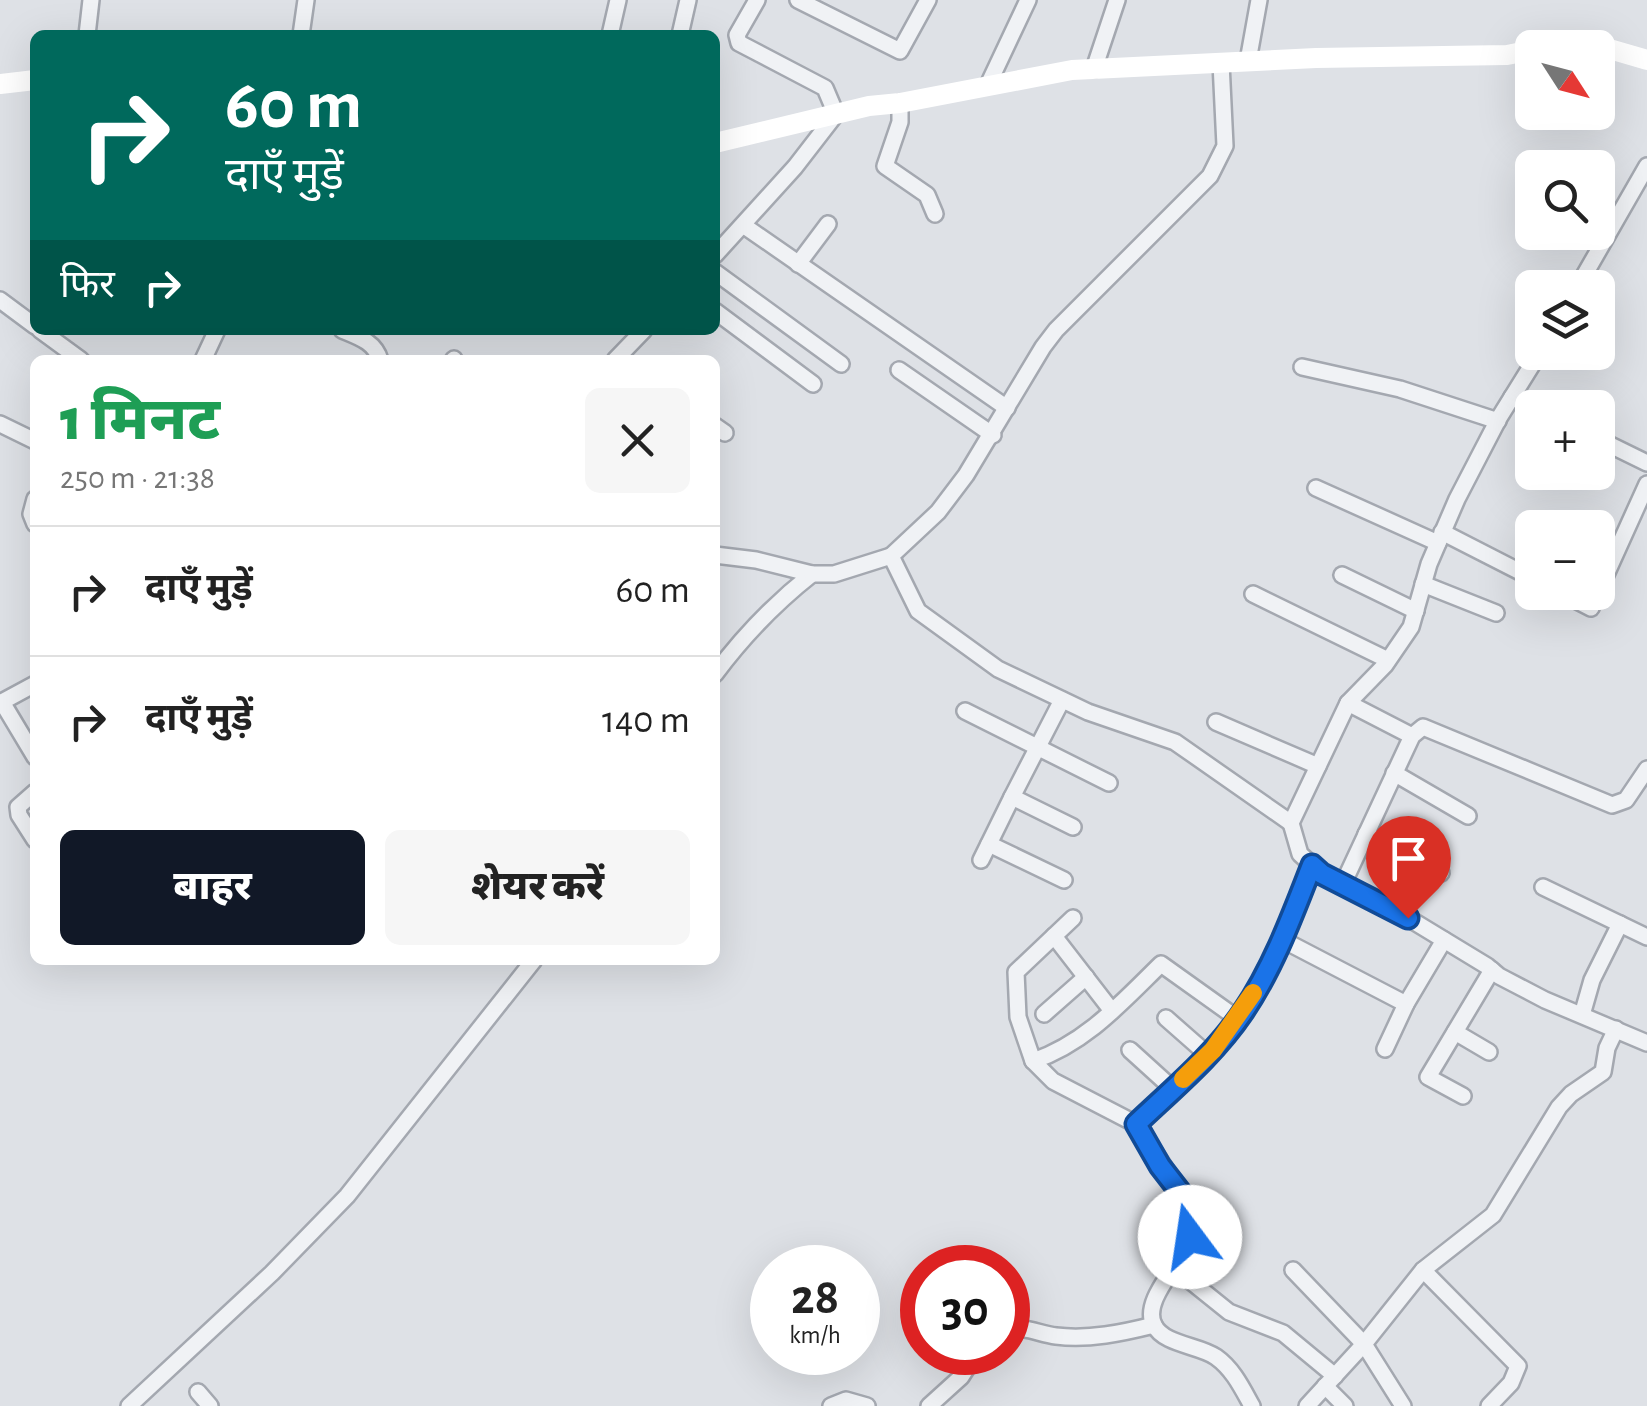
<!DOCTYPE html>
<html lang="hi">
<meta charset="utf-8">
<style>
:root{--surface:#fff;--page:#f6f6f6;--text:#222;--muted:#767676;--line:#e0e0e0;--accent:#111827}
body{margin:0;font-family:"Alegreya Sans","Noto Sans Devanagari",sans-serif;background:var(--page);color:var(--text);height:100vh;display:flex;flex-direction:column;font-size:38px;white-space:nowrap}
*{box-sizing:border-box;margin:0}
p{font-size:32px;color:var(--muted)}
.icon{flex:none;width:55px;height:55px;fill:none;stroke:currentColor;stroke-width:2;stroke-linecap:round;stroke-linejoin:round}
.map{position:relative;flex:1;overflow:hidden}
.drawer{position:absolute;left:30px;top:355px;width:690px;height:610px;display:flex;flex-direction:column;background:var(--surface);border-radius:15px;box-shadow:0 10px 40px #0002}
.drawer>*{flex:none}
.top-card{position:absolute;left:30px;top:30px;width:690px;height:305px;border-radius:15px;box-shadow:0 10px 40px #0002;background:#00695c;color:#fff;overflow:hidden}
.needle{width:65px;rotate:126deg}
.tools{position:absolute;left:1515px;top:30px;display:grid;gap:20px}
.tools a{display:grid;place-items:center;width:100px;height:100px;border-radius:15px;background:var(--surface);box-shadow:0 10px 40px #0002;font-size:50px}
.speed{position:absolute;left:750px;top:1245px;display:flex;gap:20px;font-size:50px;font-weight:700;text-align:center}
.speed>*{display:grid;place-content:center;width:130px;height:130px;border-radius:50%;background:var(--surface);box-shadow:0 10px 40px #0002;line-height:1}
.speed small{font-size:25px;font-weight:400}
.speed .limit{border:15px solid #d22;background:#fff;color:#111}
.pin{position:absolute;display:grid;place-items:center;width:85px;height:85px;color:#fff;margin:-102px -42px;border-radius:50% 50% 50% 0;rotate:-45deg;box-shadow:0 0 10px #0007}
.pin .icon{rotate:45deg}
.me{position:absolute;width:110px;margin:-55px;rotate:346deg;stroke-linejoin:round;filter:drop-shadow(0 0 8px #0008)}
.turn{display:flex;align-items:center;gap:35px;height:210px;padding:0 30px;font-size:45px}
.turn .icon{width:130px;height:130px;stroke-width:2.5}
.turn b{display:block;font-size:70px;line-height:85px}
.then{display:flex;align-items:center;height:95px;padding:0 30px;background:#0003;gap:20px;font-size:38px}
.round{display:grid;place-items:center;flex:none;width:105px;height:105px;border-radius:15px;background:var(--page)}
.summary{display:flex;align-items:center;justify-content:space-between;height:170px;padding:0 30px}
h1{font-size:60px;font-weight:800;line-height:75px;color:#1e9e55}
.cta{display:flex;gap:20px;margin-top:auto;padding:20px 30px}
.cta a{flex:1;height:115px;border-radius:15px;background:var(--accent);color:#fff;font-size:40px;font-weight:800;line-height:115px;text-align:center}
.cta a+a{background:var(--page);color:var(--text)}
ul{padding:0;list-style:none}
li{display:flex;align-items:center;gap:30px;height:130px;padding:0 30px;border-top:2px solid var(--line)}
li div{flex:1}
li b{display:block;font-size:38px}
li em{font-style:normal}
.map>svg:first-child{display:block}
</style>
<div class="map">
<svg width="1647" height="1406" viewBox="0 0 1647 1406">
<rect width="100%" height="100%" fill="#dee1e6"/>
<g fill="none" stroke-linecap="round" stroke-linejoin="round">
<!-- street casing -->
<g stroke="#a4a8b0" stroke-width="20">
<g id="street">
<polyline points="798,0 900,51 928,0"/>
<polyline points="87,35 91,0"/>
<polyline points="301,35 306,0"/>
<polyline points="610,35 618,0"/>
<polyline points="680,35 688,0"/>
<polyline points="1248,61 1259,0"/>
<polyline points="1094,69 1117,0"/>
<polyline points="988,85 1028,0"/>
<polyline points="900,103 900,122 885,166 927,195 935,214"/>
<polyline points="743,225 1007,408"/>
<polyline points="715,255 795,167 836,114 825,88 739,43 737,35 757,0"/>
<polyline points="798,264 828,224"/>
<polyline points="715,272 841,364"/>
<polyline points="1577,288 1647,166"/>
<polyline points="0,300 35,326"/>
<polyline points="715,311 813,384"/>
<polyline points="40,330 81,360"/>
<path d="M342,330C359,337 375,342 380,360"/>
<polyline points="1540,352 1499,418 1457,499 1429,564 1411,627 1385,665 1348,703 1291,823 1300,854 1322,874 1408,918 1487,966 1499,976 1545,1000 1647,1043"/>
<polyline points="203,360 217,330"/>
<polyline points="453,360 454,359"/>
<polyline points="615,360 644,330"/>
<polyline points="1302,367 1400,389 1498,421"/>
<polyline points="899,370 993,435"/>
<polyline points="1512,397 1533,408"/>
<polyline points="0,424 35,441"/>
<polyline points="715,426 725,433"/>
<polyline points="1598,439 1647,463"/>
<polyline points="1316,488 1438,543"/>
<polyline points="35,499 31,514 35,524"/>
<polyline points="1442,532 1532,578"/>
<path d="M715,555L756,560L812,574C774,604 744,635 715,674"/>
<polyline points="891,556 938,512 966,475 1043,347 1056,330 1210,176 1225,146 1221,63"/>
<polyline points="812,574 834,574 891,556 918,611 998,669 1088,712 1175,742 1291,823"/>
<polyline points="1342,575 1416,611"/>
<polyline points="1423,584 1496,613"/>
<polyline points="1560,592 1591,608 1647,484"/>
<polyline points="1253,594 1388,660"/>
<polyline points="1062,700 1012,797 1073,827"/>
<polyline points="2,702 35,757"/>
<polyline points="0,703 35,684"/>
<polyline points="1348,703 1412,736"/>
<polyline points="965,711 1109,783"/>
<polyline points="1216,722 1318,766"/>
<polyline points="1394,773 1468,816"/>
<polyline points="35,792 18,807 19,815 35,840"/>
<polyline points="1366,834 1441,873"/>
<polyline points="989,844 1064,880"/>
<polyline points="981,860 1012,797"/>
<polyline points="1343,884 1412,736 1423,727 1612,805 1626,800 1647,769"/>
<polyline points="1543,887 1647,937"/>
<polyline points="1054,936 1112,1011"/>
<polyline points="1281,939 1406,1004"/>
<polyline points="1044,1014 1086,977"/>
<polyline points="1582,1015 1592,980 1620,924"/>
<polyline points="1166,1018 1208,1055"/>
<polyline points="1455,1032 1489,1052"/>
<polyline points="1385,1049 1406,1004 1444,940"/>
<polyline points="1130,1050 1173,1089"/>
<polyline points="1033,1061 1018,1017 1016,972 1073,918"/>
<polyline points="1463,1096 1428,1077 1492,970"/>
<path d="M1136,1124L1053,1081L1033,1061C1086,1043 1122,1002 1161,964L1238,1019"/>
<polyline points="1173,1267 1229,1312 1283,1333 1335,1376"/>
<polyline points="1293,1270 1364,1344 1403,1406"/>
<polyline points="1423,1270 1518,1366 1511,1383 1489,1406"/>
<path d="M1008,1330C1024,1325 1039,1334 1056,1336C1089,1340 1122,1333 1154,1325"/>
<polyline points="1325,1386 1345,1406"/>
<polyline points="198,1392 210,1406"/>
<polyline points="129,1406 272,1273 347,1196 534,960"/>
<polyline points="831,1406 846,1400 867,1406"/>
<polyline points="929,1406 961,1377 977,1352"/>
<path d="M1252,1406C1242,1388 1233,1369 1216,1357C1199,1345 1164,1345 1154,1325C1140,1298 1189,1258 1190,1233C1191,1197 1155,1156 1136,1124C1162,1099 1191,1076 1214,1049C1260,997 1287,929 1312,865"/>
<polyline points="1307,1406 1364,1344 1423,1270 1493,1215 1559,1107 1571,1094 1603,1072 1607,1048 1616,1029"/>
</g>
</g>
<!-- street -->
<use href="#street" stroke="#f0f2f5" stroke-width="15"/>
<!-- secondary -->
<g stroke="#fff" stroke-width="20">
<polyline points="1547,48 1582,41 1647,60"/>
<polyline points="0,84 35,80"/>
<polyline points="715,143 869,106 900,103 1072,70 1316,58 1507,55 1532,50"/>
</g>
</g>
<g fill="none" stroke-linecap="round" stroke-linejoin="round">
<!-- route casing -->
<g stroke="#114b97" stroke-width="25">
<path id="route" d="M1190,1237L1184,1197L1160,1166L1136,1124C1174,1088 1214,1055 1243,1012C1273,968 1293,914 1312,865L1322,874L1408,918"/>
</g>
<!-- route -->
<use href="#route" stroke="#1a73e8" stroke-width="18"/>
<!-- slow -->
<polyline stroke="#f59e0b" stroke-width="18" points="1183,1079 1213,1050 1253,993"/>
</g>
</svg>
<div class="tools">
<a><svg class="needle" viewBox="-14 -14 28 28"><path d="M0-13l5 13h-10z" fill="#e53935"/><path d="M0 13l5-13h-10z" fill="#767676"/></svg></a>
<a><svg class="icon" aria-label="search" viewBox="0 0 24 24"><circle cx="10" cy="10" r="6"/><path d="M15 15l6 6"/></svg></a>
<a><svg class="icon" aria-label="layers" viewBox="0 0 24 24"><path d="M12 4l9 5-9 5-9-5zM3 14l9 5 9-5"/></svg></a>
<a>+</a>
<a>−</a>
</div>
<div class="speed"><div>28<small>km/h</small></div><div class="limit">30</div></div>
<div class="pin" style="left:1408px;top:918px;background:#d93025"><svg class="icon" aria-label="arrive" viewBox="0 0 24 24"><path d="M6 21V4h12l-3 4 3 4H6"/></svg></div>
<svg class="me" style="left:1190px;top:1237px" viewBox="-20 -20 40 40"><circle r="19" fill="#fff"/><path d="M0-13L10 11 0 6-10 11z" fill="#1a73e8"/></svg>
<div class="top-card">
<div class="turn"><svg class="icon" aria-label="right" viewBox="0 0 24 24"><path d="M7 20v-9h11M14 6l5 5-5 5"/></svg><div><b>60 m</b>दाएँ मुड़ें</div></div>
<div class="then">फिर<svg class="icon" aria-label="right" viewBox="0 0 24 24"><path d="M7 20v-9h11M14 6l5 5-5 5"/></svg></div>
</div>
<section class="drawer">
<div class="summary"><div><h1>1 मिनट</h1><p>250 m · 21:38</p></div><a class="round"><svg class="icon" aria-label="close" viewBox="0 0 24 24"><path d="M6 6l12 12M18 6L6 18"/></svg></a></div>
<ul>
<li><svg class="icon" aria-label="right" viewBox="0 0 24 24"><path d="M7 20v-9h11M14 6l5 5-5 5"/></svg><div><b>दाएँ मुड़ें</b></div><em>60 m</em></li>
<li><svg class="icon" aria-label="right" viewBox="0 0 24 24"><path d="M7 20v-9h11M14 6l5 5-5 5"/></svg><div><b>दाएँ मुड़ें</b></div><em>140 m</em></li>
</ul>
<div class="cta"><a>बाहर</a><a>शेयर करें</a></div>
</section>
</div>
